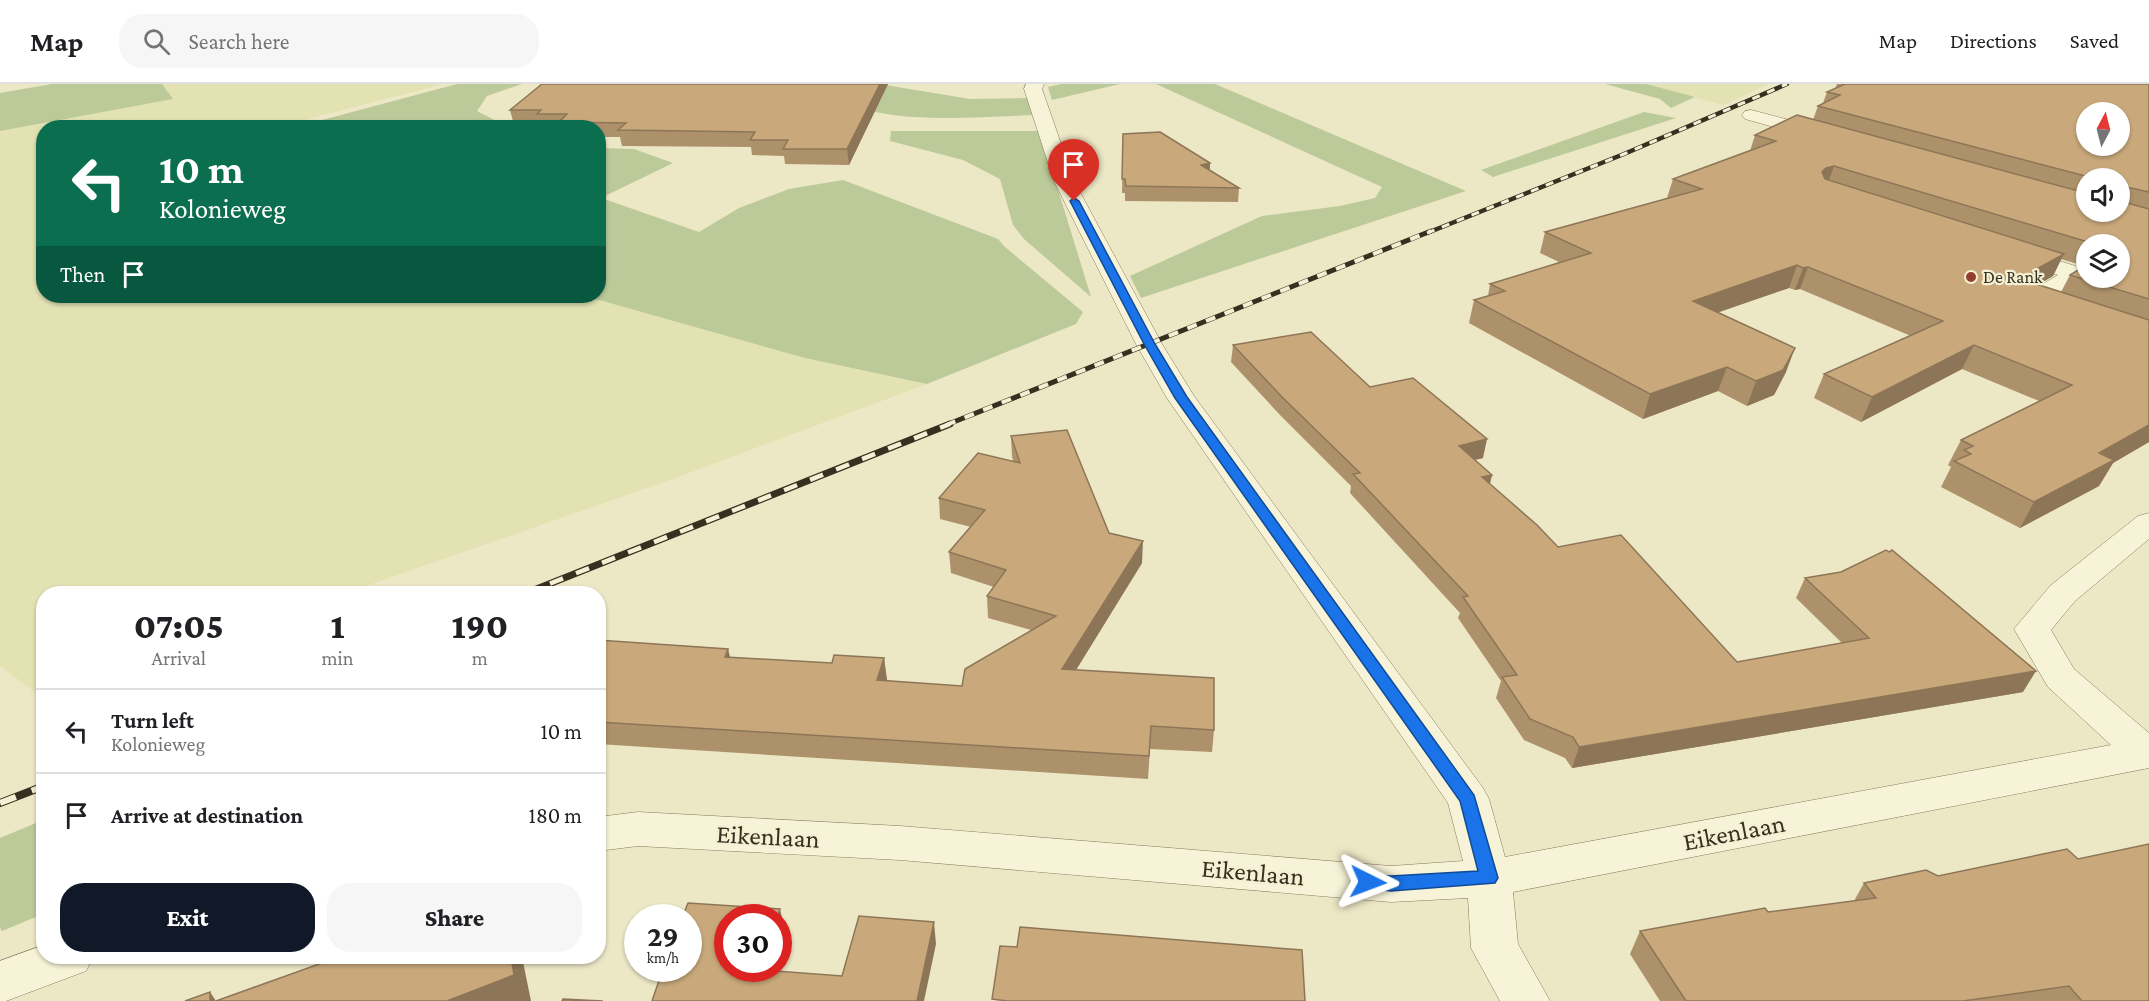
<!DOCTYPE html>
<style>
:root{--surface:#fff;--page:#f6f6f6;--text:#202124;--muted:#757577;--line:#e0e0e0;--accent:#111827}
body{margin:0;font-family:"Crimson Pro",serif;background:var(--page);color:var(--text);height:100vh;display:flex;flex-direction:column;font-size:22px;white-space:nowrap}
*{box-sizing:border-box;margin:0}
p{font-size:20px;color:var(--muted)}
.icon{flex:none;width:33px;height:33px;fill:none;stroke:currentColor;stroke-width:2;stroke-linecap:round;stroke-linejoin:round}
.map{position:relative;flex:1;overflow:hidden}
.details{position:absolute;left:36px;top:502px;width:570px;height:378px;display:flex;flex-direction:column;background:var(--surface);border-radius:24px;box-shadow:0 2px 4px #0004}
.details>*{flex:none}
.top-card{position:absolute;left:36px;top:36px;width:570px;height:183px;border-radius:24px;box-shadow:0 2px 4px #0004;background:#0b6e4f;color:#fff;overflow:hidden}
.needle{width:39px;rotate:7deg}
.fabs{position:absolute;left:2076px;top:18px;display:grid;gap:12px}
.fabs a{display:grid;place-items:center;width:54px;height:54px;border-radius:50%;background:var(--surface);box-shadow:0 2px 4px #0004;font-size:30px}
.speed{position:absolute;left:624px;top:820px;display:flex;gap:12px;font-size:30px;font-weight:700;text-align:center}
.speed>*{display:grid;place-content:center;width:78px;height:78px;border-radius:50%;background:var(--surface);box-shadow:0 2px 4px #0004;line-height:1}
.speed small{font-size:15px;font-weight:400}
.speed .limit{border:9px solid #d22;background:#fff;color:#111}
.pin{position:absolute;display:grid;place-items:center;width:51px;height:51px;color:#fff;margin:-62px -26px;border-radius:50% 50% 50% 0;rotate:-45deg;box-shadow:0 0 6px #0007}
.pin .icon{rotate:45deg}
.me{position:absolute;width:66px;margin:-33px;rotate:93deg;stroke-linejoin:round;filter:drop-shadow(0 0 4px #0008)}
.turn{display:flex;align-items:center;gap:21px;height:126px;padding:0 24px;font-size:27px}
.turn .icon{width:78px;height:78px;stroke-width:2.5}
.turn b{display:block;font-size:42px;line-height:51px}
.then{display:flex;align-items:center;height:57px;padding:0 24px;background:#0003;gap:12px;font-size:22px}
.eta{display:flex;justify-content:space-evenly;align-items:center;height:102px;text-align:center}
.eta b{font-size:36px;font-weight:800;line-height:42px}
.primary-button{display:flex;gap:12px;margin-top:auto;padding:12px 24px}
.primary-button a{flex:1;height:69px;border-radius:24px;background:var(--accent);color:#fff;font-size:24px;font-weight:800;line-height:69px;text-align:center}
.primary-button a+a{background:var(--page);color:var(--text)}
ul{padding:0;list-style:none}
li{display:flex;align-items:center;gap:18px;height:84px;padding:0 24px;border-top:2px solid var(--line)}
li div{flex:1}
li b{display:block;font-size:22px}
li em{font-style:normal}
header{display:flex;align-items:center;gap:36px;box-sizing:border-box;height:84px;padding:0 30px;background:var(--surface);border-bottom:2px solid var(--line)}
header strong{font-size:28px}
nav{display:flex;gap:33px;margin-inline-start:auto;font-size:21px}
.search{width:420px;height:54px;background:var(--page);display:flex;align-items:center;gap:15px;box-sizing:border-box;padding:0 21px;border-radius:24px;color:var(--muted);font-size:22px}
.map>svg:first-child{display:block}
</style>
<header>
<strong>Map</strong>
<div class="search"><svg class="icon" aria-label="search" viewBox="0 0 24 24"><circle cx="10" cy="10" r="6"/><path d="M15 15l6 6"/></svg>Search here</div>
<nav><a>Map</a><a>Directions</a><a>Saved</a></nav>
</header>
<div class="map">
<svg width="2149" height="917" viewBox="0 0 2149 917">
<rect width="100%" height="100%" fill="#ece7c5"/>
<!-- farmland -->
<g fill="#e2e2b3">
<polygon points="162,0 443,0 277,43 44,44 44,212 585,212 805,274 927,300 667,397 343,510 44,510 43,614 0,582 0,47 172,15"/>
<polygon points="1646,0 1768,0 1723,21"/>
</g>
<!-- green -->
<g fill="#bcca99">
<polygon points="52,0 162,0 173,15 0,47 0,9"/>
<polygon points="457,0 522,0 487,12 477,27 508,43 296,43"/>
<path d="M879,0L970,15L1030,14L1035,31C977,33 918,39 861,25Z"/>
<polygon points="1061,0 1120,0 1052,16 1048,3"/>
<polygon points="1156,0 1215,0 1466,107 1141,214 1130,192 1262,132 1340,122 1375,114 1382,103"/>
<polygon points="1605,0 1646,0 1695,13 1671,24 1660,15"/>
<polygon points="1644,28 1676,34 1493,93 1481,86"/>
<polygon points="891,47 1040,47 1091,213 1024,155 1013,141 1000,95 963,76 890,57"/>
<polygon points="599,64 634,65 673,79 601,114 699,148 739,124 789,105 843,96 998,155 1005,163 1083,228 1076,240 927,300 805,274 585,212 598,212"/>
<polygon points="43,736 43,830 2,847 0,844 0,754"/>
</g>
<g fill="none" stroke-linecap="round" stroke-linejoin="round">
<!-- minor casing -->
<g stroke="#877a5c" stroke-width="1">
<g id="minor">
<polygon points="1026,0 1044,0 1042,5 1074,97 1162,260 1194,312 1483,704 1489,715 1505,773 2111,661 2048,603 2014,545 2051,501 2138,432 2149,429 2149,455 2075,517 2051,546 2074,585 2149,649 2149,684 1513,808 1518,860 1550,917 1500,917 1471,864 1468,814 1391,818 900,776 638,762 598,767 598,733 638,728 900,742 1391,782 1463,777 1448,719 1167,314 1136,260 1054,97 1024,5"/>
<polygon points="1751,26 1831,47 1833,51 1831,55 1824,57 1745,35 1742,31 1745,27"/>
<path d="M2015,163L2085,185V195L2053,214L2065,218L2068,223L2065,228C2052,231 2028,227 2021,216L2024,211L2058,191L2007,175L2004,170L2007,165Z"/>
<polygon points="44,861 44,873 93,873 86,887 6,917 0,917 0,877"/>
</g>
</g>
<!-- minor -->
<use href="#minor" fill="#f7f3d8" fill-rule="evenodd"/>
<!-- rail-far3 casing -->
<g stroke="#372f1f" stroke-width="4.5">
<polyline id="rail-far3" points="1427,149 1624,70 1787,0"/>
</g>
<!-- rail-far2 casing -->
<g stroke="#372f1f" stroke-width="5">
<polyline id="rail-far2" points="946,341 1431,147"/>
</g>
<!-- rail-far1 casing -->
<g stroke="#372f1f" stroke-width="7">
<polyline id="rail-far1" points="524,510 950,340"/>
</g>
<!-- rail casing -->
<g stroke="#372f1f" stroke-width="8">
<polyline id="rail" points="0,719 44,702"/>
</g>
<!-- rail-far3 -->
<use href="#rail-far3" stroke="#f4f0d4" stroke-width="3" stroke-dasharray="8" stroke-linecap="butt"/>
<!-- rail-far2 -->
<use href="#rail-far2" stroke="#f4f0d4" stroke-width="4" stroke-dasharray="10" stroke-linecap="butt"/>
<!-- rail-far1 -->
<use href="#rail-far1" stroke="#f4f0d4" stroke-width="4.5" stroke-dasharray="14" stroke-linecap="butt"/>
<!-- rail -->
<use href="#rail" stroke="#f4f0d4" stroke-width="6" stroke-dasharray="17" stroke-linecap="butt"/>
</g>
<!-- wall -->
<g fill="#ad916b" fill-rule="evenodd">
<polygon points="888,0 849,81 785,80 784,72 752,71 751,63 622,62 620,53 598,53 598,44 540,44 540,41 514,41 510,26"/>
<path d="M1837,0H2149V358L2113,379L2099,402L2020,444L1941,403L1951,383L1948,381L1961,356L2039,317L1962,285L1861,338L1814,314L1824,290L1911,252L1800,205L1795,206L1789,204L1718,228L1786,288L1774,311L1747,322L1718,307L1643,335L1469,239L1474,216L1488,212L1490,200L1559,178L1540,169L1545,148L1667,114L1673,95L1750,67L1755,51L1813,36L1818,22L1823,19L1827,8L1835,5ZM2086,94H2120V128H2086ZM2086,160H2120L2086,194ZM2061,175L2084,182L2070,191L2061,208L2037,201L2053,192Z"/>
<polygon points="1123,50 1210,79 1210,86 1239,104 1238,118 1125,117 1125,109 1122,109"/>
<polygon points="1233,261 1370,303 1483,374 1475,376 1492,391 1490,400 1558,463 1737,578 1842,559 1796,514 1805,494 2023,608 1572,684 1565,674 1524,656 1496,614 1501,597 1458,534 1460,529 1350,409 1351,402 1280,331 1231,278"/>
<polygon points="1011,352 1109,449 1142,479 1076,586 1214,646 1212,668 1150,665 1148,695 598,660 598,556 728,565 730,573 832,579 884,574 887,597 962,602 1031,546 988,534 987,512 994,503 951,489 949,468 971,443 940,435 939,414 1013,377 1012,372"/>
<polygon points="1864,799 2149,917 1660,917 1630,870 1640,847 1854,817"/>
</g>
<!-- shaded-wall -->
<g fill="#8d7657">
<polygon points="880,0 888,0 849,81 847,65"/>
<polygon points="1210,79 1209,93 1201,81"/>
<polygon points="1834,82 1827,102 1822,88 1826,84"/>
<polygon points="2064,170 2053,192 2022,210 2033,187"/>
<polygon points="1797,181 1789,204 1685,240 1693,217"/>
<polygon points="1808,183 1800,205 1795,206 1803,184"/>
<polygon points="1974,261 1962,285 1861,338 1872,313"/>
<polygon points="1795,264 1786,288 1774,311 1747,322 1756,297"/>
<polygon points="1727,283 1718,307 1643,335 1650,310"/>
<polygon points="2149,341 2149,358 2113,379 2099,402 2020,444 2034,418 2099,369"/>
<polygon points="1487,355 1483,374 1455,380 1459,362"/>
<polygon points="1492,391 1487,410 1482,393"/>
<polygon points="1143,457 1142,479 1063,607 1062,585"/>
<polygon points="728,565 733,587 725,573"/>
<polygon points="884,574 887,596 880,619 877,596"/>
<polygon points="2036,587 2023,608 1572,684 1579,663"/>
<polygon points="780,825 785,847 778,867 778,834 777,834"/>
<polygon points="934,838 936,860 924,917 917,917"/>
<polygon points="511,873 522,873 531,917 447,917"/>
<polygon points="210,908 216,917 210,917"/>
</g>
<!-- building -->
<g fill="#c9a97c" stroke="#8d7657" stroke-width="1.5" fill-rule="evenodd">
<polygon points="542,0 880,0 847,65 783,65 788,56 750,56 755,48 618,46 626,39 559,38 567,30 537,30 541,26 510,26"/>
<path d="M1845,0H2149V108L2131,104L2120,105V94H2093L1818,22L1840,11L1827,8ZM2086,28H2120V62H2086Z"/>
<polygon points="1797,31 2086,109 2086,128 2120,128 2120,117 2149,125 2149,215 2070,191 2086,181 2086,194 2120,194 2120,160 2095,160 1834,82 1826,84 1822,88 1825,95 2064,170 2033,187 2030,195 2033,199 2149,236 2149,341 2099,369 2114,376 2034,418 1954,377 1971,370 1964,366 1973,362 1961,356 2072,301 1974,261 1872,313 1824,290 1943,237 1808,183 1803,184 1797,181 1693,217 1795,264 1783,286 1756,297 1727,283 1650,310 1474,216 1505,207 1490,200 1591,169 1545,148 1702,105 1673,95 1776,57 1755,51"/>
<polygon points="1160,48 1210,79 1201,81 1239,104 1126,102 1125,95 1122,95 1123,50"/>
<polygon points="1311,248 1370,303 1413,294 1487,355 1459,362 1492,391 1482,393 1537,441 1558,463 1621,451 1737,578 1869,554 1805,494 1841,488 1886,466 1889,468 1892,466 2036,587 1579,663 1573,653 1530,635 1502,593 1517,591 1463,513 1468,512 1353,390 1360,389 1282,313 1233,261"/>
<polygon points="1067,346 1109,449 1143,457 1062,585 1214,594 1214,646 1151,642 1149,672 598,638 598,556 728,565 725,573 832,579 834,571 884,574 877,596 962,602 965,585 1056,532 987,512 1006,486 949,468 985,426 939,414 978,369 1020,379 1011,352"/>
<polygon points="2149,760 2149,917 2082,917 2069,902 1963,917 1686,917 1640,847 1765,824 1768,828 1876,814 1864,799 1926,786 1938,792 2067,765 2078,775"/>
<polygon points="688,819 780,825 777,834 728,834 728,885 761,885 761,886 842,892 859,832 934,838 917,917 652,917 663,885 688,885 688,834 682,834"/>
<polygon points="1020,843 1302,866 1305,917 1007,917 992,915 1000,862 1017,863"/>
<polygon points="335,873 511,873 514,891 447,917 216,917 336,874"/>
<polygon points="210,908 210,917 185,917"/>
<polygon points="563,915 603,917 562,917"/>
</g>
<!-- route -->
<polygon fill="#1a73e8" stroke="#114b97" stroke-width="1.5" points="1074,114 1079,117 1155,260 1187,313 1474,711 1498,794 1495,799 1391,807 1361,803 1358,798 1361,792 1368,790 1391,792 1478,787 1460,717 1175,314 1144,260 1070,117"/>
<!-- markers -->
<circle fill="#933e2e" stroke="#f4f0d4" stroke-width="2" cx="1971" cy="193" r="6"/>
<g text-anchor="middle" stroke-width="4.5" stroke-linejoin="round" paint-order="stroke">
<!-- far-poi labels -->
<g font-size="18" fill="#372f1f" stroke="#f4f0d4" text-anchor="start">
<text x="1983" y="199">De Rank</text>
</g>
<!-- near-street labels -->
<g font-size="26" fill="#372f1f" stroke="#f4f0d4">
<text transform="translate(1734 748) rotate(-11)" y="9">Eikenlaan</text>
<text transform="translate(768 752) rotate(3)" y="9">Eikenlaan</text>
<text transform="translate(1253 788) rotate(5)" y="9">Eikenlaan</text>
</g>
</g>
</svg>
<div class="fabs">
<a><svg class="needle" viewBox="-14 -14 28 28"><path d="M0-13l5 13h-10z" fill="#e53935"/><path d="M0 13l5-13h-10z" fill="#757577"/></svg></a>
<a><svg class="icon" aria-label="sound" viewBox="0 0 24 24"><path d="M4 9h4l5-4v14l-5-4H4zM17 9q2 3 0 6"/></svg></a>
<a><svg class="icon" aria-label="layers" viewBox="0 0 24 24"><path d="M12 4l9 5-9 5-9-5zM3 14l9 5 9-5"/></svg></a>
</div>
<div class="speed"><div>29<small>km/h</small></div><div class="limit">30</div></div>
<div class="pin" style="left:1074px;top:117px;background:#d93025"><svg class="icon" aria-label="arrive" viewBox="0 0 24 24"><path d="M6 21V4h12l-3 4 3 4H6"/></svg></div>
<svg class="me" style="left:1368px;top:798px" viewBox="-20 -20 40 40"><path d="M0-17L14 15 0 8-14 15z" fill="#1a73e8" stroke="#fff" stroke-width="4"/></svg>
<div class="top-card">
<div class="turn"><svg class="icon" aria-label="left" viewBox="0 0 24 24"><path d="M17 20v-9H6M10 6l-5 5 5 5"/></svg><div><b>10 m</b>Kolonieweg</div></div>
<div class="then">Then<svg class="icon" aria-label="arrive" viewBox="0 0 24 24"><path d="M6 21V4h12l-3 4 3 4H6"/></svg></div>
</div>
<section class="details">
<div class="eta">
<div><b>07:05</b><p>Arrival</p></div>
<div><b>1</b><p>min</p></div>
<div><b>190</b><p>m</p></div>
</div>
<ul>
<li><svg class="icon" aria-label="left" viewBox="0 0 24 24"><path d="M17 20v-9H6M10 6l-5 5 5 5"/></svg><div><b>Turn left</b><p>Kolonieweg</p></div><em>10 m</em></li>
<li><svg class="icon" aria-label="arrive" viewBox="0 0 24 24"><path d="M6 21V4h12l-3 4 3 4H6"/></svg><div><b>Arrive at destination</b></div><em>180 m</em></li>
</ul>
<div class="primary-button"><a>Exit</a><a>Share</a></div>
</section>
</div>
